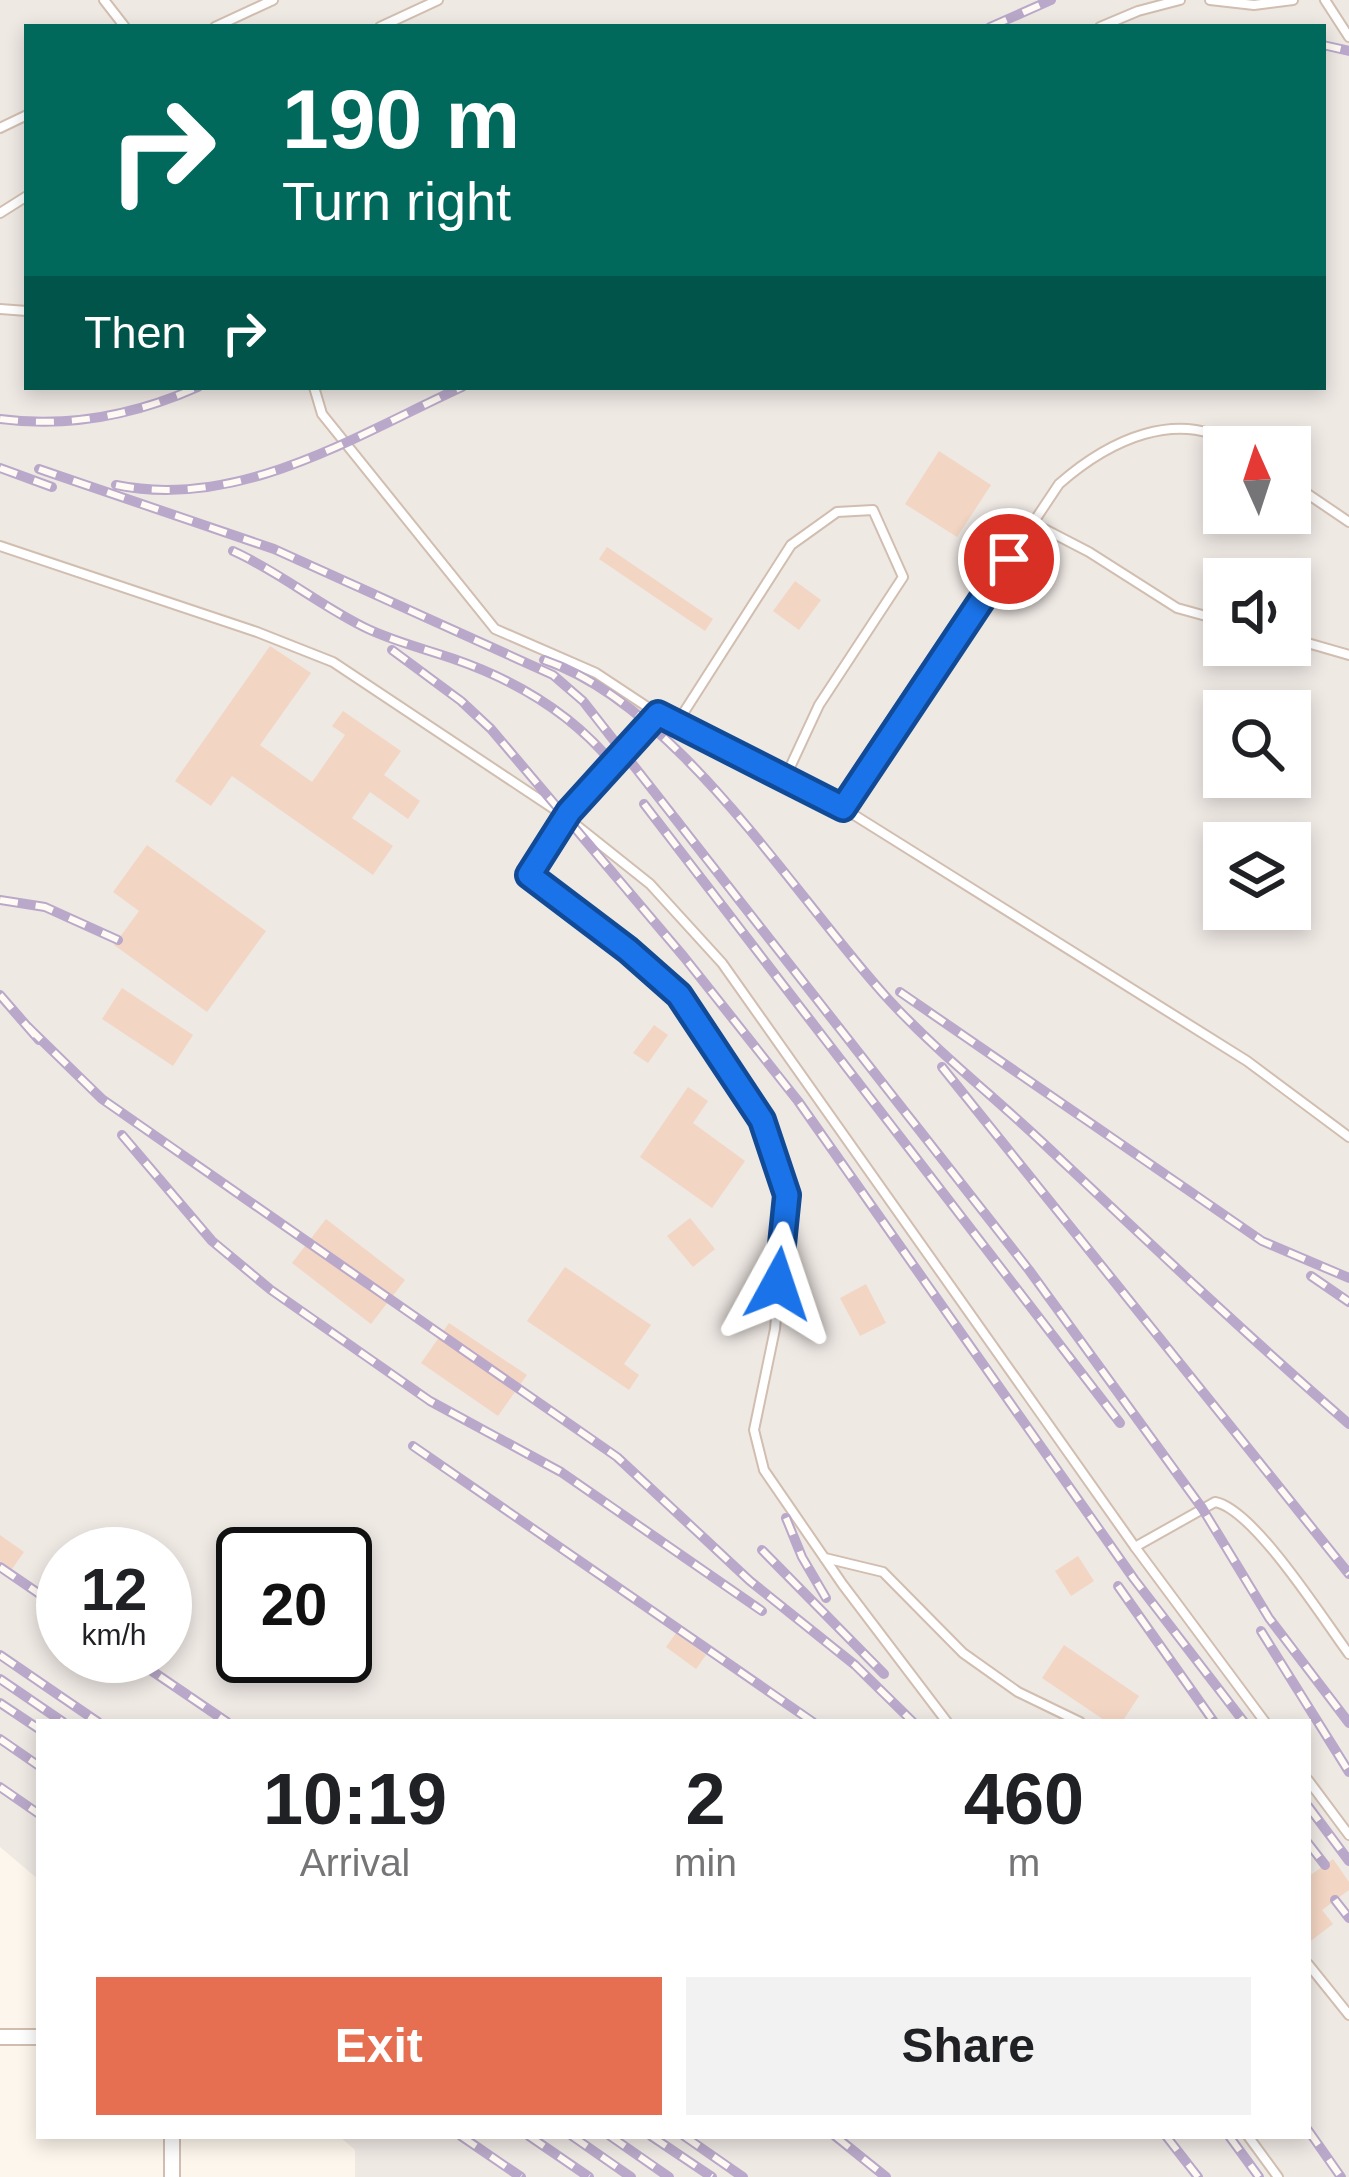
<!DOCTYPE html>
<style>
:root{--surface:#fff;--page:#f2f2f2;--text:#202124;--muted:#757577;--accent:#e76f51}
body{margin:0;font-family:Arial,sans-serif;background:var(--page);color:var(--text);height:100vh;display:flex;flex-direction:column;font-size:45px;white-space:nowrap}
*{box-sizing:border-box;margin:0}
p{font-size:39px;color:var(--muted)}
.icon{flex:none;width:66px;height:66px;fill:none;stroke:currentColor;stroke-width:2;stroke-linecap:round;stroke-linejoin:round}
.map{position:relative;flex:1;overflow:hidden}
.sheet{position:absolute;left:36px;top:1719px;width:1275px;height:420px;display:flex;flex-direction:column;background:var(--surface);border-radius:0px;box-shadow:0 6px 18px #0003}
.sheet>*{flex:none}
.banner{position:absolute;left:24px;top:24px;width:1302px;height:366px;border-radius:0px;box-shadow:0 6px 18px #0003;background:#00695c;color:#fff;overflow:hidden}
.needle{width:78px;rotate:357deg}
.tools{position:absolute;left:1203px;top:426px;display:grid;gap:24px}
.tools a{display:grid;place-items:center;width:108px;height:108px;border-radius:0px;background:var(--surface);box-shadow:0 6px 18px #0003;font-size:60px}
.speed{position:absolute;left:36px;top:1527px;display:flex;gap:24px;font-size:60px;font-weight:700;text-align:center}
.speed>*{display:grid;place-content:center;width:156px;height:156px;border-radius:50%;background:var(--surface);box-shadow:0 6px 18px #0003;line-height:1}
.speed small{font-size:30px;font-weight:400}
.speed .limit{border:6px solid #111;border-radius:18px;background:#fff;color:#111}
.pin{position:absolute;display:grid;place-items:center;width:102px;height:102px;color:#fff;margin:-51px;border:6px solid #fff;border-radius:50%;box-shadow:0 3px 12px #0007}
.me{position:absolute;width:132px;margin:-66px;rotate:5deg;stroke-linejoin:round;filter:drop-shadow(0 0 9px #0008)}
.turn{display:flex;align-items:center;gap:42px;height:252px;padding:0 60px;font-size:54px}
.turn .icon{width:156px;height:156px;stroke-width:2.5}
.turn b{display:block;font-size:84px;line-height:102px}
.then{display:flex;align-items:center;height:114px;padding:0 60px;background:#0003;gap:24px;font-size:45px}
.eta{display:flex;justify-content:space-evenly;align-items:center;height:204px;text-align:center}
.eta b{font-size:72px;font-weight:600;line-height:84px}
.cta{display:flex;gap:24px;margin-top:auto;padding:24px 60px}
.cta a{flex:1;height:138px;border-radius:0px;background:var(--accent);color:#fff;font-size:48px;font-weight:600;line-height:138px;text-align:center}
.cta a+a{background:var(--page);color:var(--text)}
.map>svg:first-child{display:block}
</style>
<div class="map">
<svg width="1349" height="2177" viewBox="0 0 1349 2177">
<rect width="100%" height="100%" fill="#fdf6ec"/>
<!-- industrial -->
<path fill="#efe9e4" fill-rule="evenodd" d="M0,0H1349V2177H355V2150L339,2136H1308V1722H39V1880L0,1847ZM27,27H1323V387H27ZM1224,447H1290V513H1224ZM1224,579H1290V645H1224ZM1224,711H1290V777H1224ZM1224,843H1290V909H1224ZM63,1554H165V1656H63ZM243,1554H345V1656H243Z"/>
<!-- building -->
<g fill="#f3d5c3">
<polygon points="939,451 991,485 957,537 905,504"/>
<polygon points="607,547 713,619 705,631 599,559"/>
<polygon points="795,581 821,600 799,630 773,611"/>
<polygon points="270,646 311,673 260,745 312,782 345,735 332,726 343,711 401,751 384,775 420,801 408,819 370,792 352,818 393,846 373,875 232,776 211,806 175,781"/>
<polygon points="147,845 266,931 207,1012 114,945 139,911 113,892"/>
<polygon points="122,988 193,1035 173,1066 102,1019"/>
<polygon points="654,1025 668,1035 648,1063 633,1053"/>
<polygon points="688,1087 708,1101 693,1123 745,1161 712,1208 640,1157"/>
<polygon points="690,1218 715,1249 693,1267 667,1236"/>
<polygon points="326,1219 405,1280 371,1324 292,1263"/>
<polygon points="565,1267 651,1325 624,1364 639,1375 629,1390 527,1321"/>
<polygon points="866,1284 886,1323 860,1336 840,1298"/>
<polygon points="449,1323 527,1375 498,1416 421,1363"/>
<polygon points="0,1535 24,1552 12,1569 0,1561"/>
<polygon points="1078,1556 1094,1581 1071,1596 1055,1571"/>
<polygon points="676,1633 706,1655 696,1669 666,1647"/>
<polygon points="1064,1645 1139,1696 1122,1722 1107,1722 1042,1678"/>
<polygon points="1333,1859 1349,1882 1349,1890 1322,1910 1333,1924 1308,1943 1308,1877"/>
</g>
<g fill="none" stroke-linecap="round" stroke-linejoin="round">
<!-- service casing -->
<g stroke="#d1beb0" stroke-width="12">
<g id="service">
<polyline points="104,0 125,27"/>
<polyline points="1210,0 1254,5 1293,0"/>
<polyline points="1325,0 1349,37"/>
<polyline points="215,27 273,0"/>
<polyline points="380,27 438,0"/>
<polyline points="1100,27 1138,11 1180,0"/>
<polyline points="0,128 27,115"/>
<polyline points="0,213 27,196"/>
<polyline points="0,309 27,311"/>
<polyline points="314,387 322,414 495,629 596,673 658,714 843,808 1247,1061 1349,1137"/>
<polyline points="1290,482 1349,522"/>
<polyline points="1033,523 1089,552 1177,608 1224,621"/>
<polyline points="0,546 257,632 333,662 566,817 650,884 722,963 1135,1547"/>
<polyline points="1290,638 1349,655"/>
<polyline points="658,714 569,812 528,875 628,950 679,995 762,1119 787,1195 775,1329 754,1430 764,1470 843,1585 947,1722"/>
<polyline points="677,723 791,545 837,512 873,510 903,577 819,705 785,778"/>
<path d="M843,808L1059,484C1108,441 1178,406 1239,447"/>
<polyline points="825,1558 883,1572 963,1653 1018,1692 1080,1722"/>
<path d="M1265,1722L1135,1547L1215,1502C1254,1509 1323,1619 1349,1654"/>
<polyline points="1308,1780 1349,1835"/>
<polyline points="1308,1964 1349,2015"/>
<polyline points="1248,2136 1278,2177"/>
</g>
</g>
<!-- minor casing -->
<g stroke="#d1beb0" stroke-width="18">
<g id="minor">
<polyline points="0,2037 39,2037"/>
<polyline points="172,2177 172,2136"/>
</g>
</g>
<!-- service -->
<use href="#service" stroke="#fff" stroke-width="8"/>
<!-- minor -->
<use href="#minor" stroke="#fff" stroke-width="14"/>
<!-- rail casing -->
<g stroke="#b9a8c9" stroke-width="10">
<g id="rail">
<polyline points="990,27 1051,0"/>
<polyline points="1323,45 1349,51"/>
<path d="M0,419C69,428 135,415 198,387"/>
<polyline points="0,468 52,487"/>
<polyline points="39,469 274,549 553,675 583,701 1029,1270 1202,1508 1269,1618 1349,1723"/>
<path d="M116,485C239,510 355,436 462,387"/>
<path d="M233,551C280,572 320,606 368,629C396,642 425,649 454,659C518,681 577,717 619,771"/>
<polyline points="392,650 461,701 491,729 684,957 798,1101 1134,1579 1244,1722"/>
<path d="M544,660C679,706 794,896 889,1000C935,1050 992,1095 1042,1142C1143,1237 1244,1333 1349,1424"/>
<polyline points="644,804 1120,1423"/>
<polyline points="0,900 45,907 118,940"/>
<polyline points="900,992 1262,1241 1349,1278"/>
<polyline points="0,995 39,1040"/>
<polyline points="28,1027 102,1099 617,1457 750,1581 855,1665 913,1722"/>
<polyline points="942,1067 1349,1574"/>
<polyline points="122,1135 212,1241 271,1290 430,1401 561,1472 762,1611"/>
<polyline points="1311,1276 1349,1302"/>
<polyline points="413,1446 813,1722"/>
<polyline points="786,1518 802,1557 826,1598"/>
<polyline points="762,1550 884,1674"/>
<polyline points="0,1567 63,1610"/>
<polyline points="1118,1586 1214,1722"/>
<polyline points="1261,1631 1349,1772"/>
<polyline points="0,1655 98,1722"/>
<polyline points="130,1656 227,1722"/>
<polyline points="0,1679 63,1722"/>
<polyline points="0,1703 39,1729"/>
<polyline points="0,1739 39,1766"/>
<polyline points="0,1787 39,1814"/>
<polyline points="1308,1806 1349,1861"/>
<polyline points="1308,1843 1325,1865"/>
<polyline points="1335,1900 1349,1918"/>
<polyline points="1308,2130 1341,2177"/>
<polyline points="461,2136 521,2177"/>
<polyline points="529,2136 589,2177"/>
<polyline points="572,2136 631,2177"/>
<polyline points="610,2136 669,2177"/>
<polyline points="651,2136 712,2177"/>
<polyline points="684,2136 743,2177"/>
<polyline points="835,2136 886,2177"/>
<polyline points="1166,2136 1198,2177"/>
<polyline points="1229,2136 1259,2177"/>
</g>
</g>
<!-- rail -->
<use href="#rail" stroke="#fffaf3" stroke-width="6" stroke-dasharray="18" stroke-linecap="butt"/>
</g>
<g fill="none" stroke-linecap="round" stroke-linejoin="round">
<!-- route casing -->
<g stroke="#114b97" stroke-width="30">
<polyline id="route" points="778,1284 787,1195 762,1120 679,995 628,950 529,875 569,812 658,714 843,808 1009,559"/>
</g>
<!-- route -->
<use href="#route" stroke="#1a73e8" stroke-width="21"/>
</g>
</svg>
<div class="tools">
<a><svg class="needle" viewBox="-14 -14 28 28"><path d="M0-13l5 13h-10z" fill="#e53935"/><path d="M0 13l5-13h-10z" fill="#757577"/></svg></a>
<a><svg class="icon" aria-label="sound" viewBox="0 0 24 24"><path d="M4 9h4l5-4v14l-5-4H4zM17 9q2 3 0 6"/></svg></a>
<a><svg class="icon" aria-label="search" viewBox="0 0 24 24"><circle cx="10" cy="10" r="6"/><path d="M15 15l6 6"/></svg></a>
<a><svg class="icon" aria-label="layers" viewBox="0 0 24 24"><path d="M12 4l9 5-9 5-9-5zM3 14l9 5 9-5"/></svg></a>
</div>
<div class="speed"><div>12<small>km/h</small></div><div class="limit">20</div></div>
<div class="pin" style="left:1009px;top:559px;background:#d93025"><svg class="icon" aria-label="arrive" viewBox="0 0 24 24"><path d="M6 21V4h12l-3 4 3 4H6"/></svg></div>
<svg class="me" style="left:778px;top:1284px" viewBox="-20 -20 40 40"><path d="M0-17L14 15 0 8-14 15z" fill="#1a73e8" stroke="#fff" stroke-width="4"/></svg>
<div class="banner">
<div class="turn"><svg class="icon" aria-label="right" viewBox="0 0 24 24"><path d="M7 20v-9h11M14 6l5 5-5 5"/></svg><div><b>190 m</b>Turn right</div></div>
<div class="then">Then<svg class="icon" aria-label="right" viewBox="0 0 24 24"><path d="M7 20v-9h11M14 6l5 5-5 5"/></svg></div>
</div>
<section class="sheet">
<div class="eta">
<div><b>10:19</b><p>Arrival</p></div>
<div><b>2</b><p>min</p></div>
<div><b>460</b><p>m</p></div>
</div>
<div class="cta"><a>Exit</a><a>Share</a></div>
</section>
</div>
